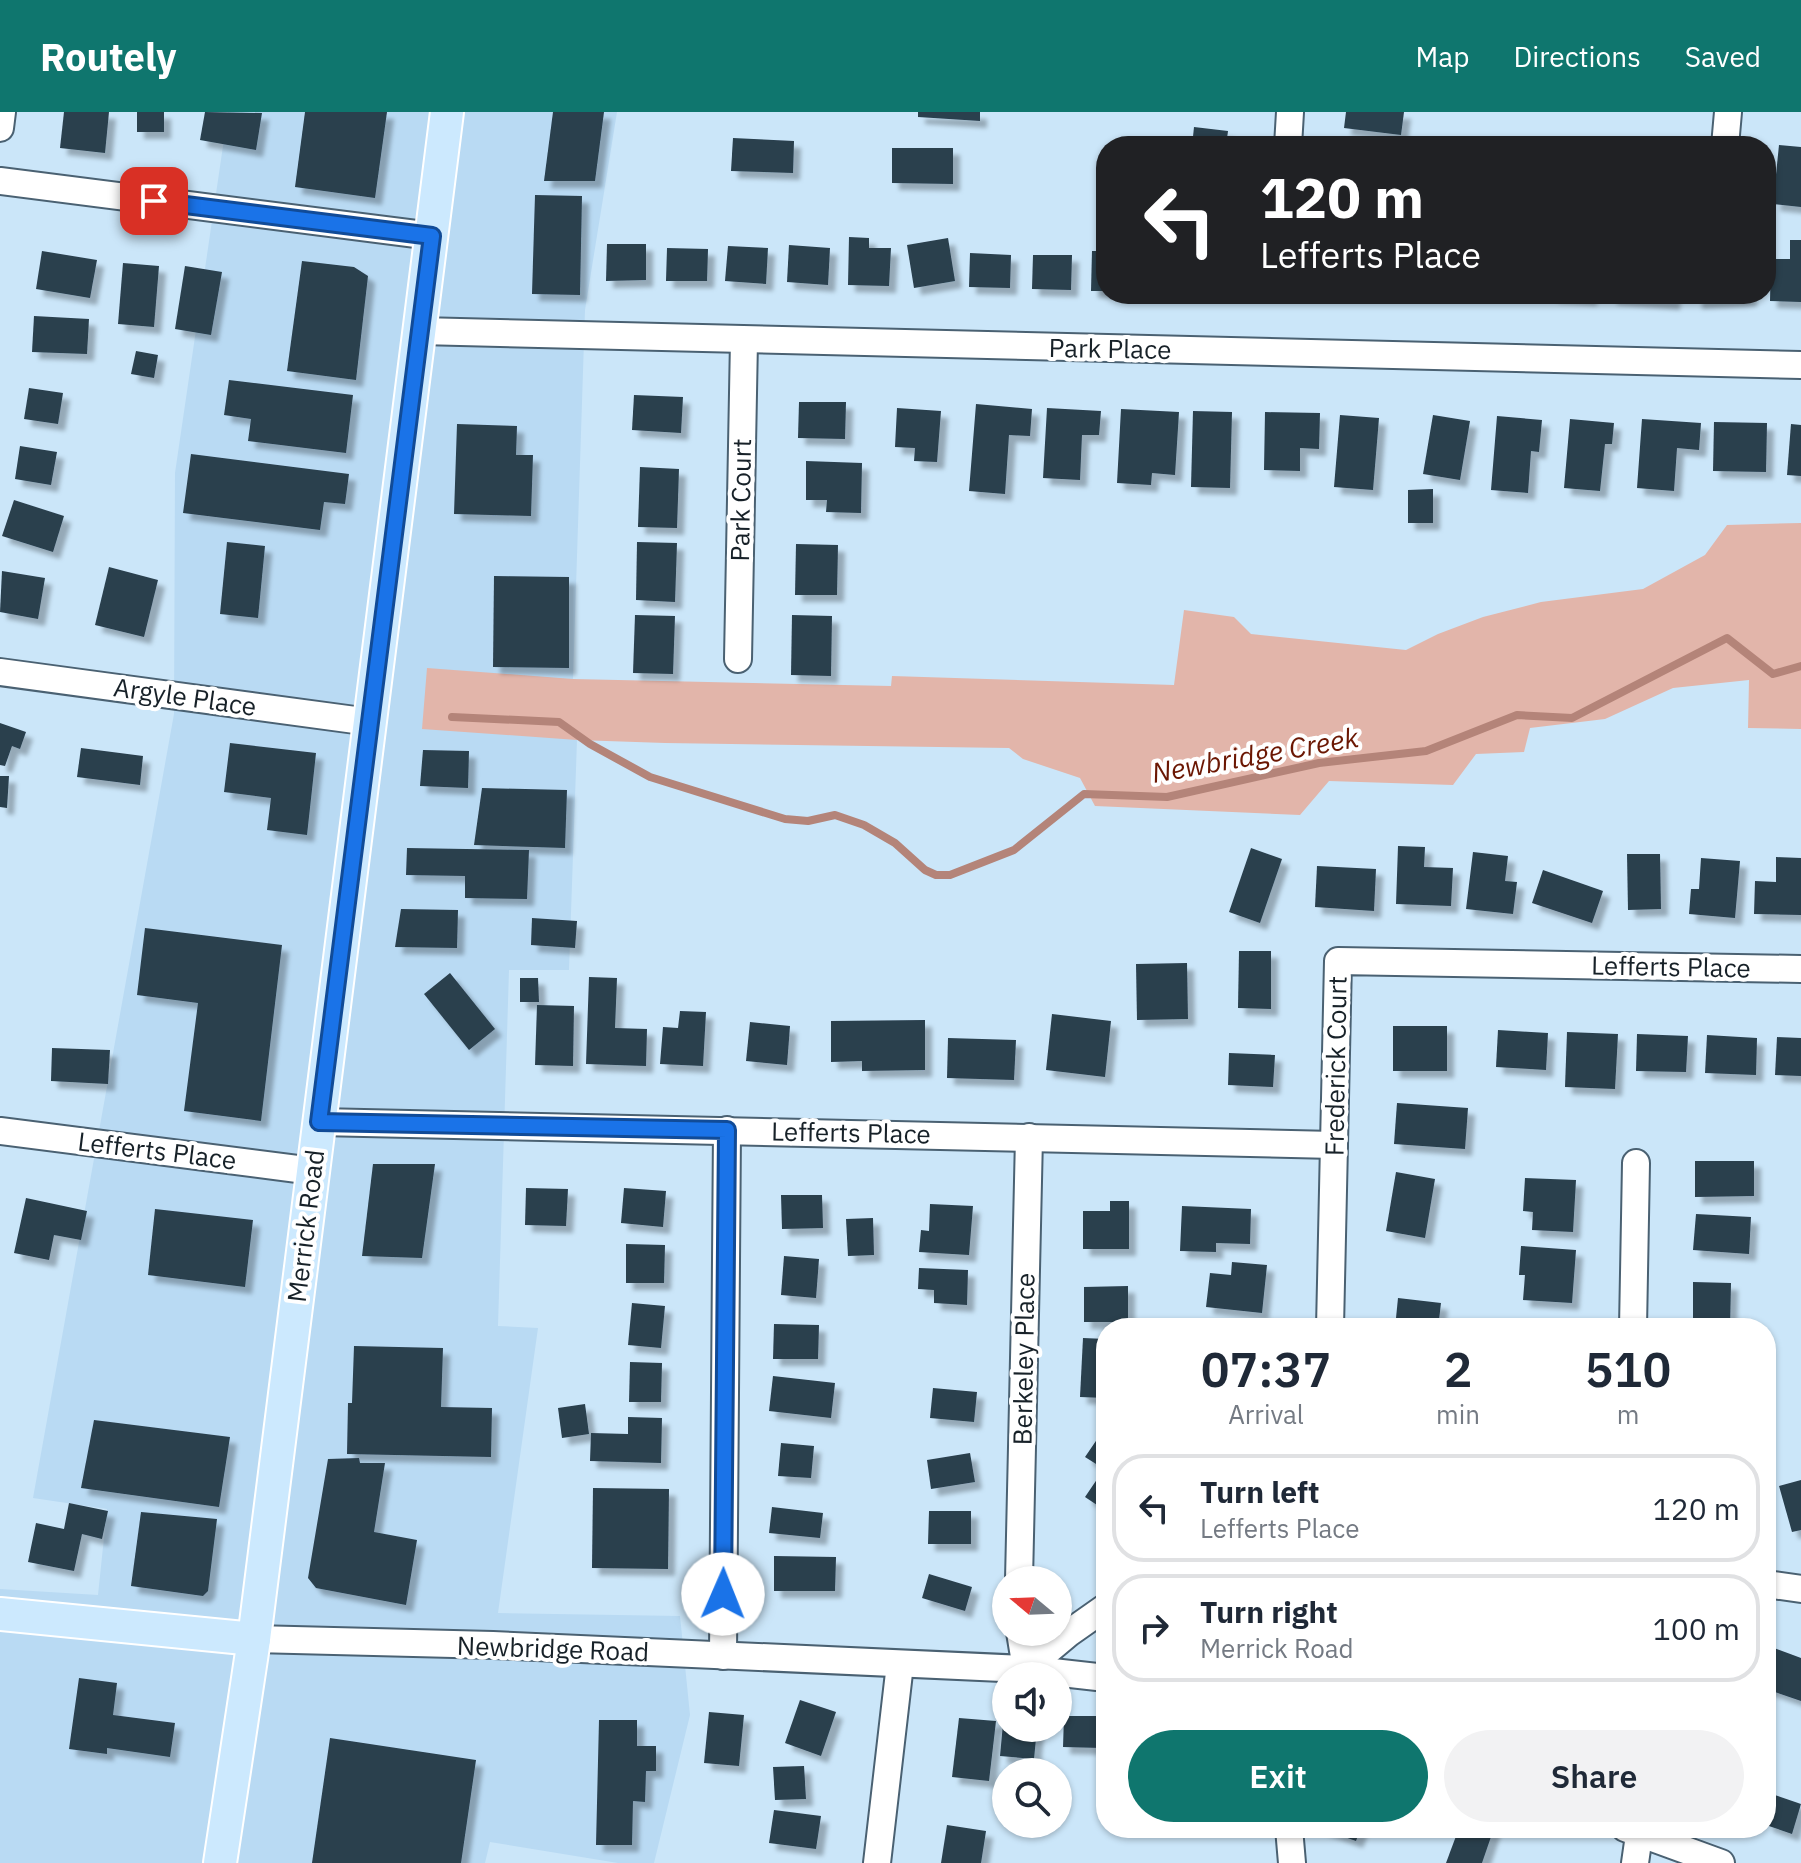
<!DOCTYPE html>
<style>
:root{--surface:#fff;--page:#f2f2f3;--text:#1f2937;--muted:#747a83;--line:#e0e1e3;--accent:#0f766e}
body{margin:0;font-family:"IBM Plex Sans",sans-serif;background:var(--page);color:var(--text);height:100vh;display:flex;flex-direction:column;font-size:30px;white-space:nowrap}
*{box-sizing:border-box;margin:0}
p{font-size:26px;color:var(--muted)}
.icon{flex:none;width:44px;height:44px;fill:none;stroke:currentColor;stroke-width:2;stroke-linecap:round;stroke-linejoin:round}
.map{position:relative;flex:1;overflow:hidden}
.side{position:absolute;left:1096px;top:1206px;width:680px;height:520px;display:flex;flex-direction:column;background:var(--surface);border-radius:32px;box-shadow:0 2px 6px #0004}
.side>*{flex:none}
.hud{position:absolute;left:1096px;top:24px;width:680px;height:168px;border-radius:32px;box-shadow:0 2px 6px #0004;background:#202124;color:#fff;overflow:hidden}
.needle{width:52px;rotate:289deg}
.fabs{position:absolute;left:992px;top:1454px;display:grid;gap:16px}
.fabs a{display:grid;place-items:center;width:80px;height:80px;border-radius:50%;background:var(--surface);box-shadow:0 2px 6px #0004;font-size:40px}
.pin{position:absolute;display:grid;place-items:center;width:68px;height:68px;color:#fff;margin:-34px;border-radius:16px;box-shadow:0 4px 12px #0006}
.me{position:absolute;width:88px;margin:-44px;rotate:1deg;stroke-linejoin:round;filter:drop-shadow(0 0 6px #0008)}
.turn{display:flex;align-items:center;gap:28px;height:168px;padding:0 32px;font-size:36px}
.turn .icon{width:104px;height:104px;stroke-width:2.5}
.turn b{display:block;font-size:56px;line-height:68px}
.eta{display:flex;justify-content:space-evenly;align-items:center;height:136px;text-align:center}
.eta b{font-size:48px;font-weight:600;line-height:56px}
.cta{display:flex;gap:16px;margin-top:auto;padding:16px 32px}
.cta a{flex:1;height:92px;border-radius:48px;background:var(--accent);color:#fff;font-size:32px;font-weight:600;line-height:92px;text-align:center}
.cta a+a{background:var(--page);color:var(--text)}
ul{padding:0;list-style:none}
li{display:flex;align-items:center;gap:24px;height:108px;margin:0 16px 12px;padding:0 16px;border:4px solid var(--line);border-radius:32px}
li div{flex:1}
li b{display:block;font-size:30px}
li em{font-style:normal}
header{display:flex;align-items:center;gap:48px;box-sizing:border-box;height:112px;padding:0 40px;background:var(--accent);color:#fff}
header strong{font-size:38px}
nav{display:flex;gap:44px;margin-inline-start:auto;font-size:28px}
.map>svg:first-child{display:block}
</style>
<header>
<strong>Routely</strong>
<nav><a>Map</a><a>Directions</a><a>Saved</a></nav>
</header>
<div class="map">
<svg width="1801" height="1751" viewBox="0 0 1801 1751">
<defs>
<filter id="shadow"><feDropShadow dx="7" dy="7" stdDeviation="2" flood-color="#0004"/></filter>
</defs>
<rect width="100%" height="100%" fill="#cbe6f9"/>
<!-- built -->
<polygon fill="#b9daf3" points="228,0 617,0 585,198 573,567 577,628 569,858 509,858 498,1214 538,1216 498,1501 680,1504 690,1603 654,1751 618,1751 490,1730 485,1751 0,1751 0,1477 98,1483 107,1397 33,1386 174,602 175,361"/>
<!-- green -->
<polygon fill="#e2b5aa" points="1801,411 1801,617 1748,616 1749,568 1673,576 1605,607 1530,616 1524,640 1476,642 1453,673 1329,669 1300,703 1095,694 1080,666 1023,647 1009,636 665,631 577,628 422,617 427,556 573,567 891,574 892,564 1174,573 1184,498 1234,505 1251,522 1406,538 1438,522 1483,505 1541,490 1643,477 1705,443 1727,413"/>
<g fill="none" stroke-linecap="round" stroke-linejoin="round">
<!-- stream -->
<polyline stroke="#b48479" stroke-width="8" points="452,605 559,610 590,632 650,665 785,707 808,709 835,703 864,713 895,731 925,758 936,763 950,763 1014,738 1084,682 1167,685 1319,651 1426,639 1517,603 1572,606 1727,526 1773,562 1801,554"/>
</g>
<!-- building -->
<g fill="#293f4e" filter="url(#shadow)">
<polygon points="64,0 109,0 105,41 60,36"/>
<rect x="137" y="0" width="27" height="20"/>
<polygon points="205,0 262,1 256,38 200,28"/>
<polygon points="305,0 387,0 375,86 295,75"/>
<polygon points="553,0 604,0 595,69 544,69"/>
<polygon points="918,0 980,0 980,9 918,5"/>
<polygon points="1346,0 1404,0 1401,23 1344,16"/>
<polygon points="1194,15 1228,19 1226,34 1192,34"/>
<polygon points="733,26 794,29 793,61 731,59"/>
<polygon points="1779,33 1801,35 1801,95 1773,92"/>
<polygon points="892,36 953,36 953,72 892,71"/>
<polygon points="535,83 582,84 580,183 532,182"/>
<polygon points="849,125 869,126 869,136 891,136 889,174 848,173"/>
<polygon points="948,126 955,169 914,176 907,133"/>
<polygon points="1790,128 1801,128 1801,190 1770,189 1771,147 1790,147"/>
<polygon points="607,132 646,132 646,168 606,169"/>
<polygon points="789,133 830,136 828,173 787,170"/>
<polygon points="728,134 768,136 766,172 725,169"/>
<polygon points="667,136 708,137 707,169 666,169"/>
<polygon points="42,139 97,148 90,186 36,177"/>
<polygon points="1092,139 1106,139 1106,179 1091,179"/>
<polygon points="970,141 1011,143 1010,176 969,175"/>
<polygon points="1033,143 1072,143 1071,178 1032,177"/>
<polygon points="302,149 354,155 368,164 356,268 287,259"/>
<polygon points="123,151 159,154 154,215 118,212"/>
<polygon points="185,154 222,160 211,223 175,217"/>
<polygon points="1551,182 1590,182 1590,187 1551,184"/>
<polygon points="1610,182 1674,182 1673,191 1610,186"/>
<polygon points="1695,182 1750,182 1750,187 1695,190"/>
<polygon points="34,204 89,207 87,242 32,240"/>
<polygon points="136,239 158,243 154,266 131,262"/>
<polygon points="229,268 353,283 346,341 248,329 251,307 224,303"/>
<polygon points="29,276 63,281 58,312 24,307"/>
<polygon points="634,283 683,285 681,321 632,318"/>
<polygon points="799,290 846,290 845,327 798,326"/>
<polygon points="976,292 1032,297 1030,324 1009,323 1005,382 969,379"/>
<polygon points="897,296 941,299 937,350 914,349 915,336 895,335"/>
<polygon points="1047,296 1101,299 1099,323 1082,323 1080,368 1043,366"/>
<polygon points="1121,297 1179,300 1175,363 1152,361 1151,373 1117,371"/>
<polygon points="1193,299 1232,300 1230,376 1191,375"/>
<polygon points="1265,300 1320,301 1319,337 1300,336 1300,359 1264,358"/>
<polygon points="1340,303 1379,306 1373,378 1334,375"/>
<polygon points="1433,303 1470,309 1460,368 1423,362"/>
<polygon points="1497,304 1542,308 1539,340 1531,339 1528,381 1491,378"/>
<polygon points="1570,307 1614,311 1612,332 1605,332 1600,379 1564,376"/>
<polygon points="1642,307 1701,311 1699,338 1677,336 1674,379 1637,376"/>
<polygon points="1714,310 1767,311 1766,360 1713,359"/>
<polygon points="457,312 517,314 516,343 533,343 531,404 454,402"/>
<polygon points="1791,312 1801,313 1801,364 1787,363"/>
<polygon points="20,334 57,340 51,373 15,367"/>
<polygon points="191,342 349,362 345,392 324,390 320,418 183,401"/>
<polygon points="806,349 862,351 861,401 826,400 827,388 806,388"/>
<polygon points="640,355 679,357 677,416 638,415"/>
<polygon points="1433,377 1433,411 1408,411 1408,378"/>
<polygon points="14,388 64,404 53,440 2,424"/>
<polygon points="227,430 265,434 258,506 220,502"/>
<polygon points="637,430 677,431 675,490 636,488"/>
<polygon points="796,432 838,433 837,483 795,483"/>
<polygon points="109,455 158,468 144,525 95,513"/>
<polygon points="2,459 45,466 38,507 0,500"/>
<polygon points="494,464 569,465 569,556 493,555"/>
<polygon points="635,503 675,504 673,562 633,561"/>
<polygon points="792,503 832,504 831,564 791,563"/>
<polygon points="0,611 26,620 20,637 12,634 5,654 0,653"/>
<polygon points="230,631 316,641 307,723 267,718 271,686 224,680"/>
<polygon points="81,636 143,644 140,673 77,665"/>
<polygon points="423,638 469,639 468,676 420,674"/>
<polygon points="0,664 9,664 7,696 0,695"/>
<polygon points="482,676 567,678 565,736 474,733"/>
<polygon points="1398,734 1425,735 1424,755 1453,756 1451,794 1396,792"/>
<polygon points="407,736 529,738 527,787 465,786 465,764 406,763"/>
<polygon points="1251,736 1282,747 1260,811 1229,800"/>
<polygon points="1473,740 1508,744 1505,769 1517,770 1513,802 1466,797"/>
<polygon points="1627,742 1660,742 1661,797 1628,798"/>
<polygon points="1776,745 1801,746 1801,803 1754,802 1755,769 1776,770"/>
<polygon points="1701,746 1740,749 1735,806 1689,802 1691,777 1699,777"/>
<polygon points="1317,754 1376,757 1374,799 1315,795"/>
<polygon points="1543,758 1603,779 1592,811 1532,791"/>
<polygon points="401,797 458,798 457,836 395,835"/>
<polygon points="532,806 577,809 575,836 531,833"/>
<polygon points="145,816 282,833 261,1009 184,999 198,891 137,883"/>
<polygon points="1239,839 1271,839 1271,897 1238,896"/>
<polygon points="1187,851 1188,907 1137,908 1136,852"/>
<polygon points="450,861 495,917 469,938 424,882"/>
<polygon points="589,865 617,866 615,916 647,917 646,954 586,952"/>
<polygon points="520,866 538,866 539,890 520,890"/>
<polygon points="537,893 574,894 573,954 535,953"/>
<polygon points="680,899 706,900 703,954 660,952 663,915 678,916"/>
<polygon points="1052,902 1111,909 1105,965 1046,958"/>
<polygon points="925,908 925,958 862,959 862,949 831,950 831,909"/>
<polygon points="750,910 790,914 787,953 746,949"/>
<rect x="1393" y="914" width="54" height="45"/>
<polygon points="1498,918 1548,921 1546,958 1496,955"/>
<polygon points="1567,920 1618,922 1615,977 1565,975"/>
<polygon points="1637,922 1688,924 1686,960 1636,959"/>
<polygon points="1707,923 1757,926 1756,963 1705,961"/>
<polygon points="1777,925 1801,926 1801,964 1775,963"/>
<polygon points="948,926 1016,928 1014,968 947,966"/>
<polygon points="52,936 110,938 108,972 51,969"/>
<polygon points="1229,941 1275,943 1273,975 1228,973"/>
<polygon points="1397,991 1468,996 1465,1037 1394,1032"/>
<polygon points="1695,1049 1754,1049 1754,1084 1695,1085"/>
<polygon points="373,1052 435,1052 422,1146 362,1144"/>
<polygon points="1396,1060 1435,1067 1425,1126 1386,1119"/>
<polygon points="1525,1066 1576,1068 1573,1120 1532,1118 1533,1100 1523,1099"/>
<polygon points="526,1076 568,1077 566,1114 525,1113"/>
<polygon points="624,1076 666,1079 663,1115 621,1111"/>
<polygon points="781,1083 822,1083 823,1116 782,1117"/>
<polygon points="26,1086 87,1099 81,1128 54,1123 49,1148 14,1141"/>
<polygon points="1110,1089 1129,1089 1129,1137 1083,1137 1083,1099 1110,1099"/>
<polygon points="930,1092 973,1094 969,1143 919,1140 921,1118 929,1119"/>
<polygon points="1182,1094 1251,1097 1250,1132 1216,1131 1216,1140 1180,1139"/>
<polygon points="155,1097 253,1108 245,1175 148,1163"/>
<polygon points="1696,1102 1751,1105 1749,1142 1693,1138"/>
<polygon points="873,1106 874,1143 848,1144 846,1107"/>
<polygon points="626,1132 665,1133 664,1171 626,1171"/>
<polygon points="1521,1134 1576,1138 1572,1191 1523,1188 1525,1163 1519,1163"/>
<polygon points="784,1144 819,1147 816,1186 781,1183"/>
<polygon points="1232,1150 1267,1153 1262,1201 1206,1195 1210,1161 1231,1163"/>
<polygon points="919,1156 968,1158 967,1193 934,1191 934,1178 918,1177"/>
<polygon points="1693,1170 1731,1171 1730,1216 1693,1216"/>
<polygon points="1128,1174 1128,1210 1084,1210 1084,1175"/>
<polygon points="1398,1186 1441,1191 1438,1216 1395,1216"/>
<polygon points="632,1191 665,1194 661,1236 628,1233"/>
<polygon points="1534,1208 1571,1209 1571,1216 1534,1216"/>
<polygon points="774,1212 819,1213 818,1247 773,1247"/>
<polygon points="1083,1226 1106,1227 1106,1286 1080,1285"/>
<polygon points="354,1234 443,1236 441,1295 492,1296 491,1345 347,1342 348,1291 352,1291"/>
<polygon points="630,1250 662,1251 661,1290 629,1290"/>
<polygon points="773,1264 835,1271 831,1306 769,1299"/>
<polygon points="933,1276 977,1280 974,1310 930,1306"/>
<polygon points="585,1292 589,1322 562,1326 558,1296"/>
<polygon points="628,1305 662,1306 661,1351 590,1349 591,1321 628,1322"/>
<polygon points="94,1308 230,1325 219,1395 81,1376"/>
<polygon points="1100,1323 1106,1327 1106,1399 1085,1385 1104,1357 1085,1345"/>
<polygon points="781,1331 814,1334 811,1366 778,1364"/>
<polygon points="970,1341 975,1370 931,1377 927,1348"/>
<polygon points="359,1346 360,1351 385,1351 374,1420 417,1428 406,1493 316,1476 308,1466 328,1347"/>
<polygon points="1801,1368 1801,1418 1792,1420 1779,1374"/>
<polygon points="593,1376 669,1377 668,1457 592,1456"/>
<polygon points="69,1391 108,1399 102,1427 82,1422 74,1459 28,1450 36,1411 64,1417"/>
<polygon points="772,1395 823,1401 820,1426 769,1421"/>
<polygon points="929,1399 971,1399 971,1432 928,1432"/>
<polygon points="141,1400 217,1407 208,1479 203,1484 131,1474"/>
<polygon points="774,1444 836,1445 835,1479 774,1479"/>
<polygon points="929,1462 972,1475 965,1499 922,1486"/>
<polygon points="1766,1533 1801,1546 1801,1589 1766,1577"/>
<polygon points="79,1566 117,1571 113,1603 175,1611 170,1645 107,1636 107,1642 69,1637"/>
<polygon points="800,1588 836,1600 821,1644 785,1631"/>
<polygon points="709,1600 744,1603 739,1654 704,1651"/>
<polygon points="1004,1601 1006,1602 1006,1616 1037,1616 1034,1647 1000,1644"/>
<polygon points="1064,1604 1103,1604 1102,1636 1063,1635"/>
<polygon points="959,1606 996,1609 989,1669 952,1665"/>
<polygon points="599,1608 637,1608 637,1634 656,1634 656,1659 646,1659 645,1690 633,1689 632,1733 596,1733"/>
<polygon points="330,1626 476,1648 461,1751 312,1751"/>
<polygon points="804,1654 806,1687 775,1688 773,1655"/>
<polygon points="1766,1680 1801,1692 1792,1722 1766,1713"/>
<polygon points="774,1698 821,1704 816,1737 769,1731"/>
<polygon points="947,1713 986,1719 981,1751 941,1751"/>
<polygon points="1319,1716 1361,1716 1356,1729"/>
<polygon points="1459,1716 1494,1716 1482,1751 1446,1751"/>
</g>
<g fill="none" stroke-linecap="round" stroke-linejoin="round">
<!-- minor casing -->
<g stroke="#4a6172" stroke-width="30">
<g id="minor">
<polyline points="0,16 2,0"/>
<polyline points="1288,34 1290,0"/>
<polyline points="1725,34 1728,0"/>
<polyline points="0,69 432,124"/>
<polyline points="420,219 1801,253"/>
<polyline points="738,547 744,228"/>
<polyline points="0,560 370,610"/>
<polyline points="319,1010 1334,1033"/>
<polyline points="0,1019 313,1059"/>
<polyline points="1330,1216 1338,849 1801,857"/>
<polyline points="1633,1216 1636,1051"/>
<polyline points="1019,1468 1029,1025"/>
<polyline points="1766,1472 1801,1477"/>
<polyline points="1020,1520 1026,1557 1069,1521 1106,1495"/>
<polyline points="254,1527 493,1533 1026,1557 1106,1566"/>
<polyline points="723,1544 727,1018"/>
<polyline points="1289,1716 1292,1751"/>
<polyline points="1625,1716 1721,1751"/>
<polyline points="877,1751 900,1552"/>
<polyline points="1635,1751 1640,1716"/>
</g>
</g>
<!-- major casing -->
<g stroke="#fff" stroke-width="36">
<g id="major">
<polyline points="0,1502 254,1527"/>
<polyline points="220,1751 254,1527 447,0"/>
</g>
</g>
<!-- minor -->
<use href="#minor" stroke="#fff" stroke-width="26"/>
<!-- major -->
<use href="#major" stroke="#cce9fe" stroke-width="32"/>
</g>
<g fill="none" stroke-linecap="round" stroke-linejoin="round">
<!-- route casing -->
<g stroke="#114b97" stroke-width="20">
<polyline id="route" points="154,89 432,124 319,1010 727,1018 723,1482"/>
</g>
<!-- route -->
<use href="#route" stroke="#1a73e8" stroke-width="14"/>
</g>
<g text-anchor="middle" stroke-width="8" stroke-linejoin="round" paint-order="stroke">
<!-- street labels -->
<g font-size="26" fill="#172128" stroke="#fff">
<text transform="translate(1110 237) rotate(1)" y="9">Park Place</text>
<text transform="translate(741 388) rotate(-89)" y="9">Park Court</text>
<text transform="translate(185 585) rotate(8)" y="9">Argyle Place</text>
<text transform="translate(1671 855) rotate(1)" y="9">Lefferts Place</text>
<text transform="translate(1336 954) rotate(-89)" y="9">Frederick Court</text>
<text transform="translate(851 1021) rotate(1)" y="9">Lefferts Place</text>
<text transform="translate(157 1039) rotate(7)" y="9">Lefferts Place</text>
<text transform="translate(306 1114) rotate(-83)" y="9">Merrick Road</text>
<text transform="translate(1024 1247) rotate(-89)" y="9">Berkeley Place</text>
<text transform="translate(553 1537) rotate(2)" y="9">Newbridge Road</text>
</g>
<!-- water labels -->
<g font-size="28" font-style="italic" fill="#6b1703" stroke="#fff">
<text transform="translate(1255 643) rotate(-10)" y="10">Newbridge Creek</text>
</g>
</g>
</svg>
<div class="fabs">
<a><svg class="needle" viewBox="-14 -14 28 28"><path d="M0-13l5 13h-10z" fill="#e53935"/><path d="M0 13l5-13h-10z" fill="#747a83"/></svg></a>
<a><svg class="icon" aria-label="sound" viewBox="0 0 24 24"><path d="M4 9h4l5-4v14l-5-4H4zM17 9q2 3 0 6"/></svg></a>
<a><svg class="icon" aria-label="search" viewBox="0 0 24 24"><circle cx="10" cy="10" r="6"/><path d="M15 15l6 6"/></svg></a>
</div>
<div class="pin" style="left:154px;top:89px;background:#d93025"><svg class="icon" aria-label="arrive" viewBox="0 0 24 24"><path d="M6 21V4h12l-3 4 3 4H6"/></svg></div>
<svg class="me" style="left:723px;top:1482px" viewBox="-20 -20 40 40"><circle r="19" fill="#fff"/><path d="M0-13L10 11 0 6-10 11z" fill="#1a73e8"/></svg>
<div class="hud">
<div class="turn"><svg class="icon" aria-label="left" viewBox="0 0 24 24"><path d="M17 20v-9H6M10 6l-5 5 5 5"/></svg><div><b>120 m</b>Lefferts Place</div></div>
</div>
<section class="side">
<div class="eta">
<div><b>07:37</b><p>Arrival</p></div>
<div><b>2</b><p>min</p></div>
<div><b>510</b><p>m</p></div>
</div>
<ul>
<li><svg class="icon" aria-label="left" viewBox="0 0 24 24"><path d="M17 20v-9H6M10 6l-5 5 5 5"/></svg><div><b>Turn left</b><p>Lefferts Place</p></div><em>120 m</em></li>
<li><svg class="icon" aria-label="right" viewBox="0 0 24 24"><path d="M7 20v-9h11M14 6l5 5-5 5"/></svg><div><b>Turn right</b><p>Merrick Road</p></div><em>100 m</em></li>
</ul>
<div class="cta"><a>Exit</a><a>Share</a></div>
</section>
</div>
